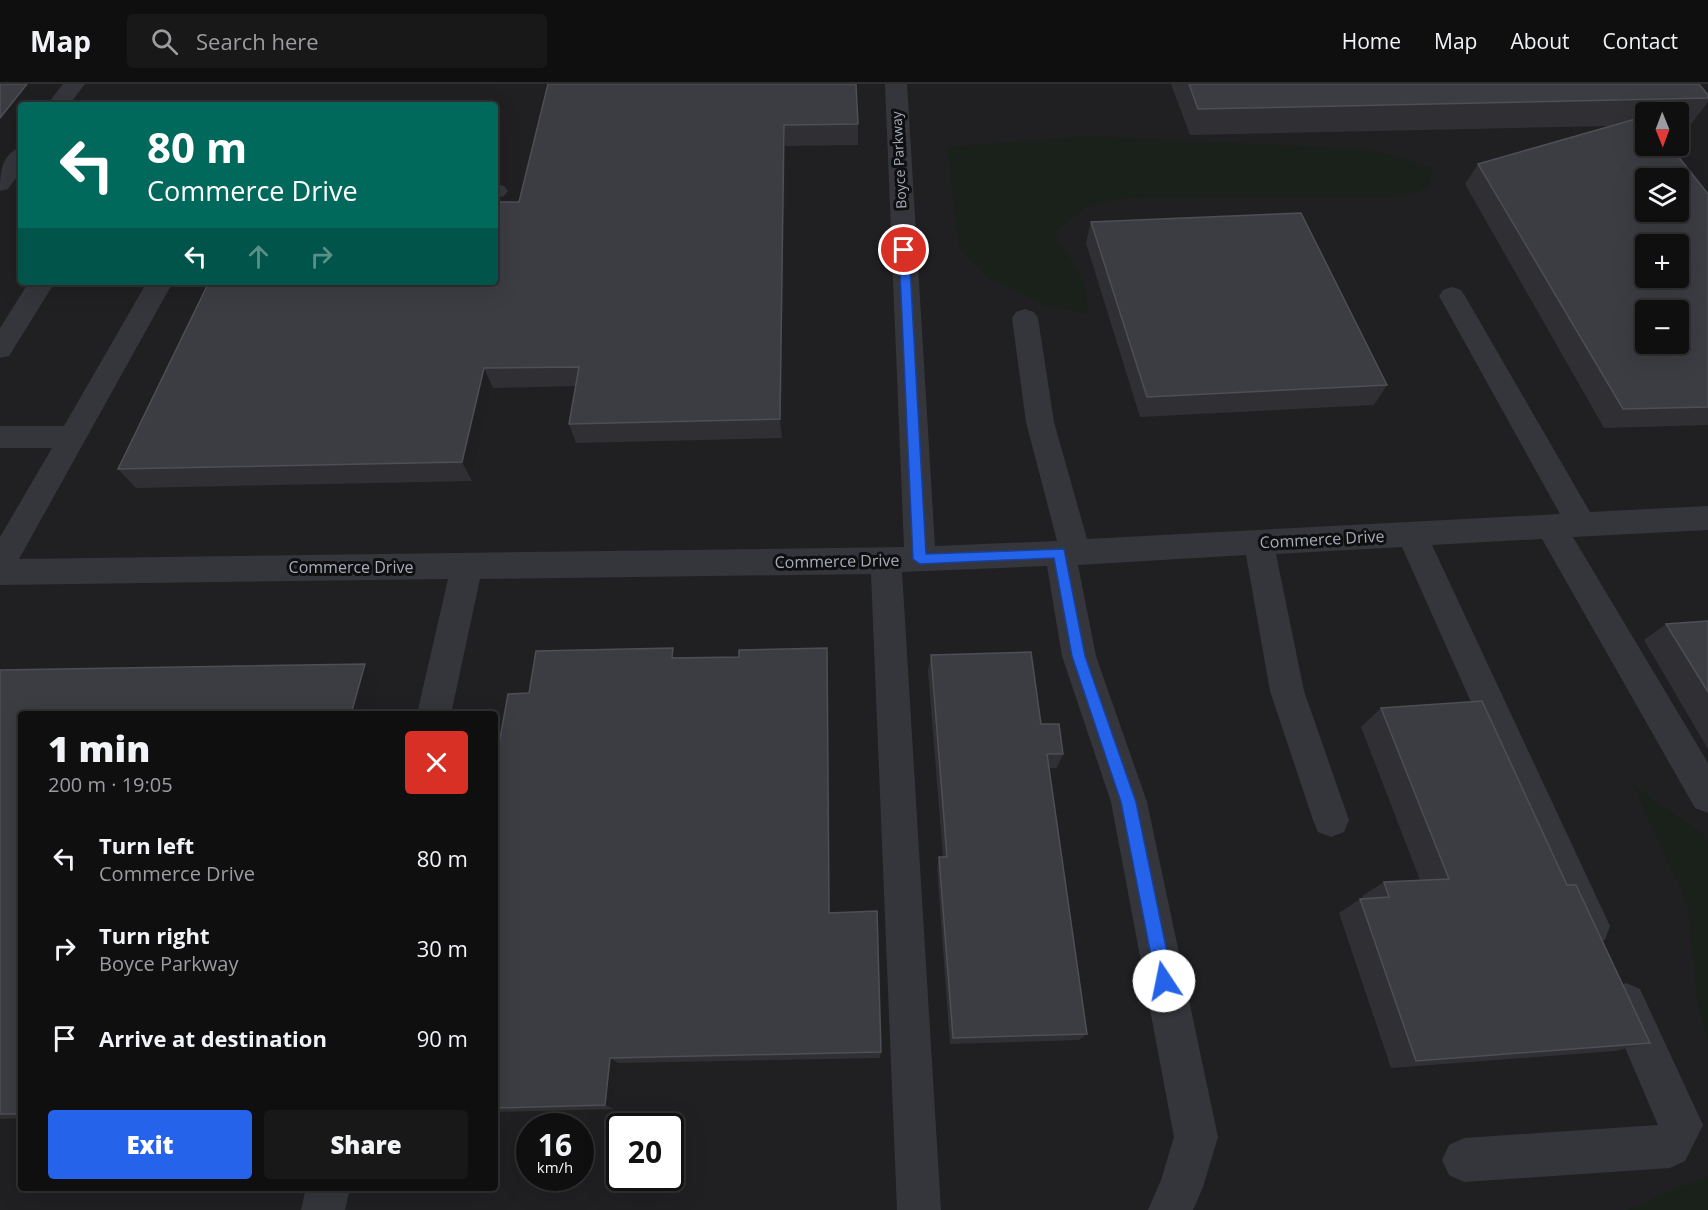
<!DOCTYPE html>
<meta charset="utf-8">
<style>
:root{--surface:#0f0f10;--page:#181819;--text:#f1f3f6;--muted:#9b9c9f;--line:#2f2f30;--accent:#2563eb}
body{margin:0;font-family:"Open Sans",sans-serif;background:var(--page);color:var(--text);height:100vh;display:flex;flex-direction:column;font-size:22px;white-space:nowrap}
*{box-sizing:border-box;margin:0}
p{font-size:20px;color:var(--muted)}
.icon{flex:none;width:33px;height:33px;fill:none;stroke:currentColor;stroke-width:2;stroke-linecap:round;stroke-linejoin:round}
.map{position:relative;flex:1;overflow:hidden}
.side{position:absolute;left:18px;top:627px;width:480px;height:480px;display:flex;flex-direction:column;background:var(--surface);border-radius:6px;box-shadow:0 6px 24px #0002,0 0 0 2px var(--line)}
.side>*{flex:none}
.guide{position:absolute;left:18px;top:18px;width:480px;height:183px;border-radius:6px;box-shadow:0 6px 24px #0002,0 0 0 2px var(--line);background:#00695c;color:#fff;overflow:hidden}
.needle{width:39px;rotate:179deg}
.fabs{position:absolute;left:1635px;top:18px;display:grid;gap:12px}
.fabs a{display:grid;place-items:center;width:54px;height:54px;border-radius:6px;background:var(--surface);box-shadow:0 6px 24px #0002,0 0 0 2px var(--line);font-size:30px}
.speed{position:absolute;left:516px;top:1029px;display:flex;gap:12px;font-size:30px;font-weight:700;text-align:center}
.speed>*{display:grid;place-content:center;width:78px;height:78px;border-radius:50%;background:var(--surface);box-shadow:0 6px 24px #0002,0 0 0 2px var(--line);line-height:1}
.speed small{font-size:15px;font-weight:400}
.speed .limit{border:3px solid #111;border-radius:9px;background:#fff;color:#111}
.pin{position:absolute;display:grid;place-items:center;width:51px;height:51px;color:#fff;margin:-26px;border:3px solid #fff;border-radius:50%;box-shadow:0 2px 6px #0007}
.me{position:absolute;width:66px;margin:-33px;rotate:349deg;stroke-linejoin:round;filter:drop-shadow(0 0 4px #0008)}
.turn{display:flex;align-items:center;gap:21px;height:126px;padding:0 30px;font-size:27px}
.turn .icon{width:78px;height:78px;stroke-width:2.5}
.turn b{display:block;font-size:42px;line-height:51px}
.lanes{display:flex;align-items:center;height:57px;padding:0 30px;background:#0003;justify-content:center;gap:30px;direction:ltr}
.lanes .off{opacity:.35}
.round{display:grid;place-items:center;flex:none;width:63px;height:63px;border-radius:6px;background:var(--page)}
.headline{display:flex;align-items:center;justify-content:space-between;height:102px;padding:0 30px}
h1{font-size:36px;font-weight:800;line-height:45px}
.action{display:flex;gap:12px;margin-top:auto;padding:12px 30px}
.action a{flex:1;height:69px;border-radius:6px;background:var(--accent);color:#fff;font-size:24px;font-weight:800;line-height:69px;text-align:center}
.action a+a{background:var(--page);color:var(--text)}
ul{padding:0;list-style:none}
li{display:flex;align-items:center;gap:18px;height:90px;padding:0 30px}
li div{flex:1}
li b{display:block;font-size:22px}
li em{font-style:normal}
header{display:flex;align-items:center;gap:36px;box-sizing:border-box;height:84px;padding:0 30px;background:var(--surface);border-bottom:2px solid var(--line)}
header strong{font-size:28px}
nav{display:flex;gap:33px;margin-inline-start:auto;font-size:21px}
.search{width:420px;height:54px;background:var(--page);display:flex;align-items:center;gap:15px;box-sizing:border-box;padding:0 21px;border-radius:6px;color:var(--muted);font-size:22px}
.map>svg:first-child{display:block}
</style>
<header>
<strong>Map</strong>
<div class="search"><svg class="icon" aria-label="search" viewBox="0 0 24 24"><circle cx="10" cy="10" r="6"/><path d="M15 15l6 6"/></svg>Search here</div>
<nav><a>Home</a><a>Map</a><a>About</a><a>Contact</a></nav>
</header>
<div class="map">
<svg width="1708" height="1126" viewBox="0 0 1708 1126">
<rect width="100%" height="100%" fill="#141416"/>
<!-- built -->
<path fill="#202023" fill-rule="evenodd" d="M0,0H1708V1126H0ZM21,21H495V198H21ZM1646,28H1678V62H1646ZM1646,94H1678V128H1646ZM1646,160H1678V194H1646ZM1646,226H1678V260H1646ZM21,630H495V1104H21ZM530,1042H580V1094H530ZM620,1042H670V1094H620Z"/>
<!-- green -->
<g fill="#1a211b">
<polygon points="1089,52 1369,65 1432,83 1430,102 1404,113 1126,114 1086,124 1054,148 1084,199 1089,230 1047,222 988,194 959,164 947,63"/>
<polygon points="1632,700 1702,749 1708,760 1708,958 1697,917 1688,822"/>
<polygon points="1708,1091 1708,1126 1627,1126"/>
</g>
<g fill="none" stroke-linecap="round" stroke-linejoin="round">
<!-- minor -->
<g fill="#35363b" fill-rule="evenodd">
<polygon points="63,0 85,0 69,21 47,21"/>
<polygon points="885,0 907,0 935,462 1057,457 1026,338 1012,234 1016,228 1025,225 1034,228 1038,234 1054,338 1087,455 1560,430 1439,212 1443,206 1452,203 1461,206 1465,212 1590,428 1708,422 1708,446 1573,453 1708,679 1708,729 1695,724 1542,455 1432,461 1610,842 1605,856 1591,861 1577,856 1402,463 1276,470 1304,607 1349,736 1344,748 1331,753 1318,748 1313,736 1270,607 1246,471 1078,481 1096,572 1147,718 1218,1053 1203,1103 1193,1126 1148,1126 1161,1096 1174,1053 1111,718 1062,572 1047,482 902,488 941,1126 897,1126 871,490 480,495 451,630 417,630 448,495 0,501 0,453 52,364 0,364 0,342 64,342 147,198 173,198 19,475 904,463"/>
<path d="M21,64V87L8,105L0,107C0,90 1,69 21,64Z"/>
<polygon points="495,100 504,102 508,107 504,112 495,114"/>
<polygon points="29,198 55,198 9,272 0,274 0,244"/>
<polygon points="1626,899 1640,905 1703,1041 1685,1077 1670,1084 1464,1098 1449,1091 1442,1076 1449,1061 1464,1054 1658,1041 1606,919 1612,905"/>
<polygon points="306,1104 350,1104 345,1126 301,1126"/>
</g>
</g>
<!-- wall -->
<g fill="#303034">
<polygon points="548,0 858,40 858,61 785,62 782,354 576,359 569,340 576,302 493,304 472,397 136,404 118,385 519,118"/>
<polygon points="1171,0 1699,0 1708,11 1708,18 1691,40 1678,40 1678,28 1646,28 1646,62 1708,110 1708,341 1604,344 1465,100 1478,80 1609,42 1190,51"/>
<polygon points="1091,138 1387,301 1374,321 1140,333 1086,159"/>
<polygon points="1708,537 1708,665 1644,556 1666,540"/>
<polygon points="673,564 676,574 828,580 830,829 881,968 880,974 618,979 614,1025 495,1028 495,682 529,609"/>
<polygon points="931,571 1041,640 1063,670 1057,684 1049,684 1087,950 1079,956 950,960 937,784 939,773 943,773 928,587"/>
<polygon points="365,580 379,596 21,630 21,1034 0,1035 0,586"/>
<polygon points="1381,624 1567,801 1650,959 1615,967 1391,984 1339,829 1360,815 1364,815 1362,812 1384,798 1420,796 1361,643"/>
</g>
<!-- shaded-wall -->
<g fill="#1f1f22">
<polygon points="27,0 60,0 44,21 21,21 21,53 0,81 0,34"/>
<polygon points="784,41 785,62 782,354 780,335"/>
<polygon points="484,284 493,304 472,397 462,378"/>
<polygon points="673,564 678,580 672,574"/>
<polygon points="827,564 828,580 830,839 829,829"/>
<polygon points="365,580 379,596 370,630 351,630"/>
<polygon points="610,974 618,979 614,1025 605,1021"/>
</g>
<!-- building -->
<g fill="#3c3d42" stroke="#4d4f54" stroke-width="1.5" fill-rule="evenodd">
<polygon points="0,0 27,0 0,34"/>
<polygon points="548,0 856,0 858,40 784,41 780,335 569,340 579,283 484,284 462,378 118,385 209,198 495,198 495,118 519,118"/>
<polygon points="1189,0 1699,0 1708,11 1708,14 1198,25"/>
<path d="M1646,32V62H1670L1708,110V323L1623,325L1478,80ZM1646,94H1678V128H1646ZM1646,160H1678V194H1646ZM1646,226H1678V260H1646Z"/>
<polygon points="1301,129 1387,301 1147,313 1091,138"/>
<polygon points="1708,537 1708,608 1666,540"/>
<polygon points="673,564 672,574 739,573 739,566 827,564 829,829 877,827 881,968 610,974 605,1021 495,1024 495,682 508,610 529,609 536,567"/>
<polygon points="1031,568 1041,640 1059,640 1063,670 1047,670 1087,950 953,954 939,773 947,773 931,571"/>
<polygon points="365,580 351,630 21,630 21,1030 0,1030 0,586"/>
<polygon points="1482,617 1567,801 1576,801 1650,959 1416,977 1360,815 1389,813 1384,798 1449,795 1381,624"/>
</g>
<!-- route -->
<polygon fill="#2563eb" stroke="#184099" stroke-width="1.5" points="904,163 909,166 926,470 1064,465 1085,572 1136,718 1173,897 1170,903 1164,905 1159,903 1156,897 1121,718 1072,572 1054,474 920,480 913,475 899,166"/>
<g text-anchor="middle" stroke-width="6" stroke-linejoin="round" paint-order="stroke">
<!-- far-street labels -->
<g font-size="14" fill="#a5abb7" stroke="#0f0f11">
<text transform="translate(899 76) rotate(-93)" y="5">Boyce Parkway</text>
</g>
<!-- street labels -->
<g font-size="16" fill="#a5abb7" stroke="#0f0f11">
<text transform="translate(1322 455) rotate(-3)" y="6">Commerce Drive</text>
<text transform="translate(837 477) rotate(-1)" y="6">Commerce Drive</text>
<text x="351" y="489">Commerce Drive</text>
</g>
</g>
</svg>
<div class="fabs">
<a><svg class="needle" viewBox="-14 -14 28 28"><path d="M0-13l5 13h-10z" fill="#e53935"/><path d="M0 13l5-13h-10z" fill="#9b9c9f"/></svg></a>
<a><svg class="icon" aria-label="layers" viewBox="0 0 24 24"><path d="M12 4l9 5-9 5-9-5zM3 14l9 5 9-5"/></svg></a>
<a>+</a>
<a>−</a>
</div>
<div class="speed"><div>16<small>km/h</small></div><div class="limit">20</div></div>
<div class="pin" style="left:904px;top:166px;background:#d93025"><svg class="icon" aria-label="arrive" viewBox="0 0 24 24"><path d="M6 21V4h12l-3 4 3 4H6"/></svg></div>
<svg class="me" style="left:1164px;top:897px" viewBox="-20 -20 40 40"><circle r="19" fill="#fff"/><path d="M0-13L10 11 0 6-10 11z" fill="#2563eb"/></svg>
<div class="guide">
<div class="turn"><svg class="icon" aria-label="left" viewBox="0 0 24 24"><path d="M17 20v-9H6M10 6l-5 5 5 5"/></svg><div><b>80 m</b>Commerce Drive</div></div>
<div class="lanes"><svg class="icon" aria-label="left" viewBox="0 0 24 24"><path d="M17 20v-9H6M10 6l-5 5 5 5"/></svg><svg class="icon off" aria-label="ahead" viewBox="0 0 24 24"><path d="M12 20V5M6 11l6-6 6 6"/></svg><svg class="icon off" aria-label="right" viewBox="0 0 24 24"><path d="M7 20v-9h11M14 6l5 5-5 5"/></svg></div>
</div>
<section class="side">
<div class="headline"><div><h1>1 min</h1><p>200 m · 19:05</p></div><a class="round" style="background:#d93025;color:#fff"><svg class="icon" aria-label="close" viewBox="0 0 24 24"><path d="M6 6l12 12M18 6L6 18"/></svg></a></div>
<ul>
<li><svg class="icon" aria-label="left" viewBox="0 0 24 24"><path d="M17 20v-9H6M10 6l-5 5 5 5"/></svg><div><b>Turn left</b><p>Commerce Drive</p></div><em>80 m</em></li>
<li><svg class="icon" aria-label="right" viewBox="0 0 24 24"><path d="M7 20v-9h11M14 6l5 5-5 5"/></svg><div><b>Turn right</b><p>Boyce Parkway</p></div><em>30 m</em></li>
<li><svg class="icon" aria-label="arrive" viewBox="0 0 24 24"><path d="M6 21V4h12l-3 4 3 4H6"/></svg><div><b>Arrive at destination</b></div><em>90 m</em></li>
</ul>
<div class="action"><a>Exit</a><a>Share</a></div>
</section>
</div>
